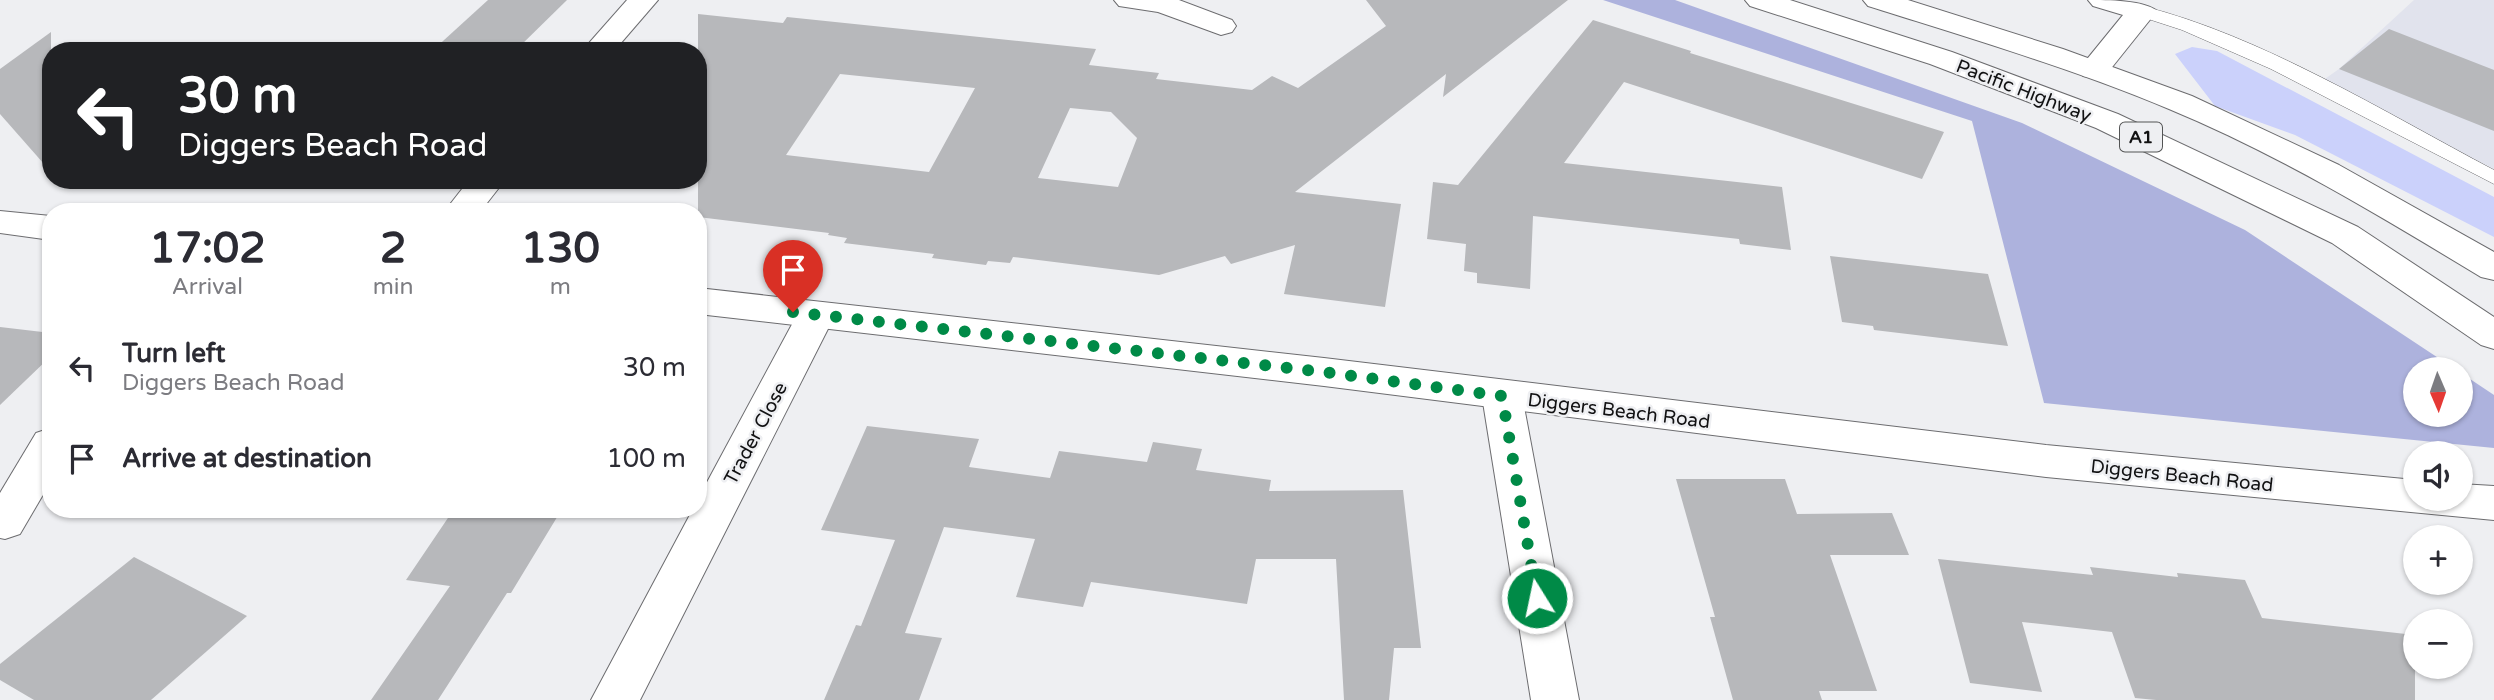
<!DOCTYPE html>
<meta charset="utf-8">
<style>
:root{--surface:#fff;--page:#f7f7f7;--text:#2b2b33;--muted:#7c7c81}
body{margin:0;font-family:"Varela Round",sans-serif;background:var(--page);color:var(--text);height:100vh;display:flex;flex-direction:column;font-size:26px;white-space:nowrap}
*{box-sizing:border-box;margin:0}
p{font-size:23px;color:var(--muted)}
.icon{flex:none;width:38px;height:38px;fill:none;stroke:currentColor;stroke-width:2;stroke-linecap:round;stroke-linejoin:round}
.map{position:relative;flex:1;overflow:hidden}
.side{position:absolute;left:42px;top:203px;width:665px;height:315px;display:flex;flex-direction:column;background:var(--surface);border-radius:28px;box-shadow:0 2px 5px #0004}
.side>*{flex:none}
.hud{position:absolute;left:42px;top:42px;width:665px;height:147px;border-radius:28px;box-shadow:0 2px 5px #0004;background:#202124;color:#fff;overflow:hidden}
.needle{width:46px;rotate:178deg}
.controls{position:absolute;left:2403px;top:357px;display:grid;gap:14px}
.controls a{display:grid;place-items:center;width:70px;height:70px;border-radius:50%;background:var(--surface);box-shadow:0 2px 5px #0004;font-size:35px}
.pin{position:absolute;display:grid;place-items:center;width:60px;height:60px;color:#fff;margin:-72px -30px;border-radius:50% 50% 50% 0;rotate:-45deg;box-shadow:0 0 7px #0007}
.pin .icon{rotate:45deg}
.me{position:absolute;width:77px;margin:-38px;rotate:350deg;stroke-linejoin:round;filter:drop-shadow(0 0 5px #0008)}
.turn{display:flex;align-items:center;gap:24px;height:147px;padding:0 21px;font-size:32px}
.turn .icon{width:91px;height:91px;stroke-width:2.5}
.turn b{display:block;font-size:49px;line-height:60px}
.eta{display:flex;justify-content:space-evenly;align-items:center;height:119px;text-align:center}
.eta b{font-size:42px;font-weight:700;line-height:49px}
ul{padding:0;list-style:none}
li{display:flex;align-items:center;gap:21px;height:91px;padding:0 21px}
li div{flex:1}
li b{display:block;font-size:26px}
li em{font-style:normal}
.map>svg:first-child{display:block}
</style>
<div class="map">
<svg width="2494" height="700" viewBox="0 0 2494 700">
<rect width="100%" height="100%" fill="#eeeff2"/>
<!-- built -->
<polygon fill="#e1e3ed" points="2414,0 2494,0 2494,169 2322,81 2339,69"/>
<!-- green -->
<polygon fill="#cbd1fb" points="2192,47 2217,51 2494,197 2494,237 2295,135 2215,106 2175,54"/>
<!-- forest -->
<polygon fill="#adb2dd" points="1603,0 1675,0 2022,123 2245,230 2455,369 2415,369 2415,415 2460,415 2461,373 2494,395 2494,448 2044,403 1972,121"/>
<!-- building -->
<g fill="#b7b8bb" fill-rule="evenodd">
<polygon points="488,0 567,0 515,51 432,51"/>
<path d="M1366,0H1568L1443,97L1446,74L1295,192L1401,204L1385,307L1284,294L1295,245L1231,264L1225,256L1159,275L1013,257L1010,263L988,261L986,265L932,258L934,254L844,243L847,238L828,235L829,233L698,217V14L783,23L787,17L1096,49L1089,65L1159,73L1156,79L1252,90L1272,76L1298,88L1386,26ZM840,74L975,88L929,172L786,155ZM1070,108L1111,112L1137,138L1118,187L1038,178Z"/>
<polygon points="1593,20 1691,51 1690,53 1944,132 1922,179 1624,82 1564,163 1782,187 1791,250 1740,244 1739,239 1533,216 1530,289 1477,283 1477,273 1464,271 1466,244 1427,239 1433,182 1458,185"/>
<polygon points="2389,29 2494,70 2494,131 2339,69"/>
<polygon points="51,32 51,172 0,114 0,69"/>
<polygon points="1830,256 1988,274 2008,346 1874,330 1873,326 1842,322"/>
<polygon points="0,327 51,333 51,356 0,405"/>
<polygon points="867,426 979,439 969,467 1050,478 1059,451 1147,462 1153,442 1202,449 1196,470 1271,480 1269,491 1403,490 1421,648 1394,648 1389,700 1344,700 1336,559 1256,559 1247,604 1091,582 1083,607 1016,597 1035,539 944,527 905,633 942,638 919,700 824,700 856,625 861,626 895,540 821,530"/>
<polygon points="1676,479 1785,479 1797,514 1892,513 1909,555 1830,555 1877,691 1819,691 1822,700 1733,700 1710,617 1715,617"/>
<polygon points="454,509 562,509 511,593 507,593 438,700 371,700 450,586 406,580"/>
<polygon points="134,557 247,616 151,700 34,700 0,680 0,664"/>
<polygon points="1938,559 2093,575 2090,567 2178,577 2177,573 2245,580 2262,618 2415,635 2415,700 2156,700 2135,698 2112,632 2022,622 2042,692 1970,683"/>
</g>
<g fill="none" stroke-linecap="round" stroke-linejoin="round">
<!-- service casing -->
<g stroke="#6c6c6f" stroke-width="1">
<path id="service" d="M2142,6C2260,35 2386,113 2494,170V184L2271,69L2182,30L2136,15L2133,11Z"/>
</g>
<!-- minor casing -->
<g stroke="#6c6c6f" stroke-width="2">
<g id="minor">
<polygon points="627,0 658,0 614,51 582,51"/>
<polygon points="1114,0 1179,0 1232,20 1236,26 1232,32 1221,35 1158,12 1119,6"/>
<path d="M2088,0C2108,0 2144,0 2157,11L2105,76L2094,78L2083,76L2079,69L2123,15L2093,6Z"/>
<polygon points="469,180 505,180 480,212 444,212"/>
<polygon points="816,302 829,306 835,315 640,700 591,700 693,509 698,509 698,499 797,315 803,306"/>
<polygon points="1502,381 1516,386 1522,396 1579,700 1531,700 1482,396 1488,386"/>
<polygon points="51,428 51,481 20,534 5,539 0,538 0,493 36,433"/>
</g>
</g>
<!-- tertiary casing -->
<g stroke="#6c6c6f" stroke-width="2">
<g id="tertiary">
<polygon points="0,211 51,216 51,240 0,233"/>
<polygon points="698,288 1324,358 2046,445 2415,480 2415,499 2460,499 2460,484 2494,486 2494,520 2046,477 1324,386 698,314"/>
</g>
</g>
<!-- trunk casing -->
<g stroke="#6c6c6f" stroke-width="2">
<g id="trunk">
<polygon points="1745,0 1790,0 1952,52 2118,114 2358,227 2494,317 2494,349 2481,345 2332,243 2096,128 1930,64 1750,6"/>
<path d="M1863,0H1908L2063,49L2192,96L2339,165L2494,252V280L2481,277C2380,216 2278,154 2169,109C2071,68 1969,38 1868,6Z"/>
</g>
</g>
<!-- service -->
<use href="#service" fill="#fff" fill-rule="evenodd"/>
<!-- minor -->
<use href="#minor" fill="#fff" fill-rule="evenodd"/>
<!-- tertiary -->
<use href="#tertiary" fill="#fff" fill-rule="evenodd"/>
<!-- trunk -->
<use href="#trunk" fill="#fff" fill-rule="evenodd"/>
</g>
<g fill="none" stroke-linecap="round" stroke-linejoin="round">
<!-- route -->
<polyline stroke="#008a47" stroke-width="12" stroke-dasharray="0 21.6" points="793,312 1324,372 1502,396 1537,598"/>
</g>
<g text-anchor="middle" stroke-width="5" stroke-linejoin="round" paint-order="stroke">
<!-- shield labels -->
<rect fill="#eeeff2" stroke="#535455" stroke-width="2" x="2120" y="122.5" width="42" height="29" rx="5"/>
<g font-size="18" font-weight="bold" fill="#111112">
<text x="2141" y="143">A1</text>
</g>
<!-- street labels -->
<g font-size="19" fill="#111112" stroke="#eeeff2">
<text transform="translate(2024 90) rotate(21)" y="7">Pacific Highway</text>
<text transform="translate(1619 410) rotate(7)" y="7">Diggers Beach Road</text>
<text transform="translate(755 433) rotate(-62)" y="7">Trader Close</text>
<text transform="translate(2182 475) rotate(6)" y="7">Diggers Beach Road</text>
</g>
</g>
</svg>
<div class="controls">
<a><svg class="needle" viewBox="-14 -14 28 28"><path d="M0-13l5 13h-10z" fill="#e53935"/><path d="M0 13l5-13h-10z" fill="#7c7c81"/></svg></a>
<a><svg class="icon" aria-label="sound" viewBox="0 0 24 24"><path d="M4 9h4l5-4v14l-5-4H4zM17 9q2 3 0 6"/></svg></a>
<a>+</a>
<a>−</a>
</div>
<div class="pin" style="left:793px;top:312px;background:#d93025"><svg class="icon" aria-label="arrive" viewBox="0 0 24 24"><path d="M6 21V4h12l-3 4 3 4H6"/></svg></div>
<svg class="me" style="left:1537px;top:598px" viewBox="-20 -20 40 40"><circle r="17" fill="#008a47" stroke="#fff" stroke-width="3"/><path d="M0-11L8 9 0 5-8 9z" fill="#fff"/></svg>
<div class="hud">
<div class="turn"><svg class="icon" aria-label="left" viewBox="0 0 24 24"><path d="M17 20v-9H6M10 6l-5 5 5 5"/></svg><div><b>30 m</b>Diggers Beach Road</div></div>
</div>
<section class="side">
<div class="eta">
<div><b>17:02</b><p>Arrival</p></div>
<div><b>2</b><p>min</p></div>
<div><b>130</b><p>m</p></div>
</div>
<ul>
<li><svg class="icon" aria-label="left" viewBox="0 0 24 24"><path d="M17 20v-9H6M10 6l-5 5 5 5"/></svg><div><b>Turn left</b><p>Diggers Beach Road</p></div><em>30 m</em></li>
<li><svg class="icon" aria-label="arrive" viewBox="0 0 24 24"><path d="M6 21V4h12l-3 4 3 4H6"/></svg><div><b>Arrive at destination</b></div><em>100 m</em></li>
</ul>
</section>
</div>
